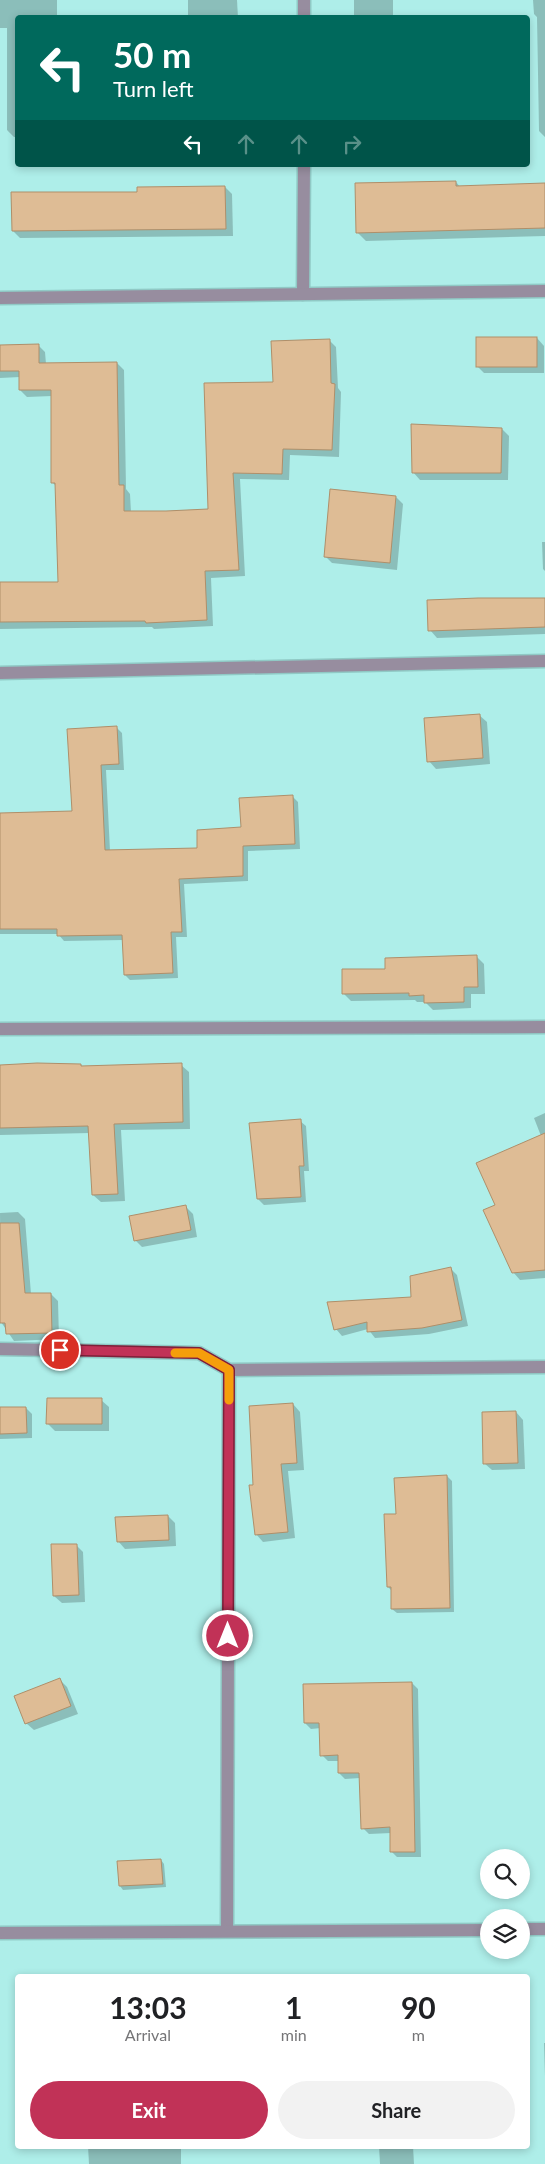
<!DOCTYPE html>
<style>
:root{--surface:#fff;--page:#f2f2f2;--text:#202124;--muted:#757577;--accent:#c13257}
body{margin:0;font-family:Lato,sans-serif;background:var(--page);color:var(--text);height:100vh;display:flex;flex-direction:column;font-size:19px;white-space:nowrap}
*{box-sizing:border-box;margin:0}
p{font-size:16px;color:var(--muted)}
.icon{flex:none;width:28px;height:28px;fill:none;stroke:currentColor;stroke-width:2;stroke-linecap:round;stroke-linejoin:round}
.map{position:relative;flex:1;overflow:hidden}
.details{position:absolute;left:15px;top:1974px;width:515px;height:175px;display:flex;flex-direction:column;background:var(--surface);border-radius:5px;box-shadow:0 2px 8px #0003}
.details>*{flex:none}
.guide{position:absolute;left:15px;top:15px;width:515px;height:152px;border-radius:5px;box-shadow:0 2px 8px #0003;background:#00695c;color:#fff;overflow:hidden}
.buttons{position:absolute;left:480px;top:1849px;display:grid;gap:10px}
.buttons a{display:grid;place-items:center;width:50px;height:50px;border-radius:50%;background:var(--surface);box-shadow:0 2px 8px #0003;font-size:25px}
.pin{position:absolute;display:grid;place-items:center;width:42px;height:42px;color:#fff;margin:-21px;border:2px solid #fff;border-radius:50%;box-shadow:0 1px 5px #0007}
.me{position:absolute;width:55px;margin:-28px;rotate:0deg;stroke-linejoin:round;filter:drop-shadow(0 0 4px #0008)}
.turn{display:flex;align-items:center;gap:18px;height:105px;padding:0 15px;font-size:22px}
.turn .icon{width:65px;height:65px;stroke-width:2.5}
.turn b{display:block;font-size:35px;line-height:42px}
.lanes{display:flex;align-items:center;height:48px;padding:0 15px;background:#0003;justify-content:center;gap:25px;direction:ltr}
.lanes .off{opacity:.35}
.eta{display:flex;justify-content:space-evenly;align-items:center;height:85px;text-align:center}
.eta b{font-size:30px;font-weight:700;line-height:35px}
.primary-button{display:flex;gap:10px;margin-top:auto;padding:10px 15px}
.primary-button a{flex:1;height:58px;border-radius:30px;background:var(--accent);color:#fff;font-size:20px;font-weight:700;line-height:58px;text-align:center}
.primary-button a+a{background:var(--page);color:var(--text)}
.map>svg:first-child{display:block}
</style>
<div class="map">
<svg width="545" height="2164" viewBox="0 0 545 2164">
<rect width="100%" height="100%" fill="#aeeee9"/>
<!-- shadow -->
<g fill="#0003">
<polygon points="0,0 57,0 57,18 18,18 18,137 14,137 7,130 7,28 0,28"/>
<polygon points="188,0 237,0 238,18 188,18"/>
<polygon points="354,0 393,0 393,18 357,18 354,15"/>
<polygon points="533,0 545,0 545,137 539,131 537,17 534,14"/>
<polygon points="456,182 461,188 545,184 545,236 366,241 357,232"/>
<polygon points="225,187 232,194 233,236 20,238 13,231 139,193"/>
<polygon points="537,338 544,346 544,373 484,373 477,366"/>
<polygon points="329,340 336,347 338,388 341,392 339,457 290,455 289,480 240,479 245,576 211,578 213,626 154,629 152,627 0,629 0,583 59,583 56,486 52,482 52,396 27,397 20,390 20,377 0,378 0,346 38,345 45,352 46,364 117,363 124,370 126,489 130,494 131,512 209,510 275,383"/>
<polygon points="502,429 509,436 508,480 420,480 413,472"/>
<polygon points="396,497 403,504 397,570 332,563 325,556"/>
<polygon points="542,542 545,542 545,571 543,569"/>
<polygon points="545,599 545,634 437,638 430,630"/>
<polygon points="479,715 487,722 490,764 436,769 429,761"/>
<polygon points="117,728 122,733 124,770 106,770 110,851 199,850 242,829 293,797 298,802 300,849 248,851 248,881 184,884 187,937 176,937 178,978 130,980 125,975 124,940 64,941 58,934 0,934 0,814 73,813"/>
<polygon points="476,956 484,964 485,994 471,994 471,1008 433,1010 425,1002 417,1002 415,1000 351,1001 343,993"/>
<polygon points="81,1065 83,1067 181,1065 189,1072 190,1129 121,1130 125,1201 101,1202 93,1195 90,1133 0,1135 0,1066"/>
<polygon points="545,1113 545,1278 520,1280 513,1272 496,1206 541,1136 534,1118"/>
<polygon points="300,1121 306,1126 309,1171 304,1171 306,1202 264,1205 258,1199"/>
<polygon points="185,1206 193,1214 197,1237 142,1247 135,1240"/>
<polygon points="18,1212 25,1219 31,1294 51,1294 58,1301 59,1339 14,1341 1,1322 0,1213"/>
<polygon points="450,1268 457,1275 468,1326 429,1334 375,1338 368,1329 342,1336 336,1329 412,1298"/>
<polygon points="101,1400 109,1407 109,1431 55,1431 48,1424"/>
<polygon points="293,1404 300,1412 304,1470 288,1471 295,1538 263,1542 256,1534 255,1486"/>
<polygon points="0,1408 26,1408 32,1414 32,1438 0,1439"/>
<polygon points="516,1412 523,1420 525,1469 492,1470 484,1463"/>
<polygon points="447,1476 452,1481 454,1612 397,1613 392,1609 392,1591 388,1587 398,1515"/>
<polygon points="168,1516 175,1523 176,1546 125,1549 118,1541"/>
<polygon points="76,1545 83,1552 85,1602 62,1603 54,1596"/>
<polygon points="60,1680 67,1687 78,1714 34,1730 26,1723"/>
<polygon points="412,1683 418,1689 421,1857 397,1857 391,1851 391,1833 369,1834 363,1828 360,1778 345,1779 339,1773 339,1761 328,1761 322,1755 321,1728 311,1729 305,1723"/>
<polygon points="161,1860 164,1864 166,1887 123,1890 120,1886"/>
<polygon points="544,2043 545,2043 545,2077"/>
<polygon points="88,2146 181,2146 181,2164 89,2164"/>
<polygon points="379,2146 413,2146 414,2164 380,2164"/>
</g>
<!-- building -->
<g fill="#debc95" stroke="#af8f6a">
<polygon points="456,181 456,186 545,183 545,228 356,233 355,183"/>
<polygon points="225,186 226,229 12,231 11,192 137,192 137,187"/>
<rect x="476" y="337" width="61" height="30"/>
<polygon points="330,339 331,383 335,384 332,450 283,449 282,474 233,473 239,570 205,571 207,620 146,623 145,621 0,622 0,582 58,582 55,483 51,483 51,390 19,390 19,371 0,371 0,345 39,344 39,363 117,362 119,485 124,485 124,511 166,511 208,509 204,383 273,382 271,341"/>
<polygon points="411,424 502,428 501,473 412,473"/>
<polygon points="330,489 396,496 390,563 324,557"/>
<polygon points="478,598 545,598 545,627 428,631 427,600"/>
<polygon points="480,714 483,758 427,762 424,718"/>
<polygon points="117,726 119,764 101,765 105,850 197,848 197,830 241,827 239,798 293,795 295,844 243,846 243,876 179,879 182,932 171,932 173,973 124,975 122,935 57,936 57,929 0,929 0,813 72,811 67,729"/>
<polygon points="477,955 478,987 464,987 464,1002 424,1003 424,995 409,996 409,993 342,994 342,969 385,969 385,958"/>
<polygon points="37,1063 81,1064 81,1066 182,1063 183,1122 114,1124 118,1194 92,1195 88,1126 0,1128 0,1065"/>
<polygon points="301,1119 304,1166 299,1166 301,1197 257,1199 249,1123"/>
<polygon points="545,1133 545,1270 512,1273 483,1210 495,1205 476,1163"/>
<polygon points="186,1205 191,1230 134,1241 129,1216"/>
<polygon points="0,1223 19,1223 25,1293 51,1293 52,1333 6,1334 5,1323 0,1323"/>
<polygon points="451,1267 462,1320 422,1328 367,1332 367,1322 334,1330 327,1302 411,1297 410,1276"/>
<polygon points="47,1398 102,1398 102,1424 46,1424"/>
<polygon points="293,1403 297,1463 281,1464 288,1532 255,1535 249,1485 253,1485 249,1406"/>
<polygon points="0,1407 26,1407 27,1433 0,1434"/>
<polygon points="516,1411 518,1463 483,1464 482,1412"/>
<polygon points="447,1475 450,1608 391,1609 391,1587 387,1587 384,1514 396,1514 394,1478"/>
<polygon points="168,1515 169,1540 117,1542 115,1517"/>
<polygon points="51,1544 77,1544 79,1595 53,1596"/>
<polygon points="60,1678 71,1706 25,1724 14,1696"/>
<polygon points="412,1682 415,1852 390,1852 390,1827 361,1829 359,1773 338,1773 338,1755 320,1756 319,1723 304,1723 303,1684"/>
<polygon points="161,1859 163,1884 119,1886 117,1861"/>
</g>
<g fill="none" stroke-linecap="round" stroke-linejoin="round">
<!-- street casing -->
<g stroke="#90c9c5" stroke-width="15">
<g id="street">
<polyline points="304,18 304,0"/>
<polyline points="303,294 304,165"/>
<polyline points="0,298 545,291"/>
<polyline points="0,673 545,661"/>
<polyline points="0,1029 545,1027"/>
<polyline points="0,1349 199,1353 229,1370 545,1367"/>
<polyline points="521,1929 545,1929"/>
<polyline points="227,1931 229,1370"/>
<polyline points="0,1933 489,1930"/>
</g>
</g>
<!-- street -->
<use href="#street" stroke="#978d9f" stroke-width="12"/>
</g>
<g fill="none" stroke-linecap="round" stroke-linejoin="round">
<!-- route casing -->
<g stroke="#7d2039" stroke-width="12">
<polyline id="route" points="60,1350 199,1353 229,1370 228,1636"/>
</g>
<!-- route -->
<use href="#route" stroke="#c13257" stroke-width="9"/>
<!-- slow -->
<polyline stroke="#f59e0b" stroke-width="9" points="175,1353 199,1353 229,1370 229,1400"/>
</g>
</svg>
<div class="buttons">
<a><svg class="icon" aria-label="search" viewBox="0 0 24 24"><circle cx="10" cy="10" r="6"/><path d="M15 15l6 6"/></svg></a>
<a><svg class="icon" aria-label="layers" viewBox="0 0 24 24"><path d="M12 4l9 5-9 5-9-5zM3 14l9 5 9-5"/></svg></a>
</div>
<div class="pin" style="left:60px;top:1350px;background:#d93025"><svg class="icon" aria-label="arrive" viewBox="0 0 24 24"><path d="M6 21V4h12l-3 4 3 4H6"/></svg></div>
<svg class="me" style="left:228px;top:1636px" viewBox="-20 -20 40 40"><circle r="17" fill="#c13257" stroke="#fff" stroke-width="3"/><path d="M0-11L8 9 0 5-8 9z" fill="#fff"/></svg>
<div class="guide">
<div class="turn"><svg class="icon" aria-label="left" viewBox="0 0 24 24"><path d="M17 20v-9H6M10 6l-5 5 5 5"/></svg><div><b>50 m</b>Turn left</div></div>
<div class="lanes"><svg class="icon" aria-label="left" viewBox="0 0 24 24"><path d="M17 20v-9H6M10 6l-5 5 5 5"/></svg><svg class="icon off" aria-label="ahead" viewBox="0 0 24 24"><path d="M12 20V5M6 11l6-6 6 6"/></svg><svg class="icon off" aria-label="ahead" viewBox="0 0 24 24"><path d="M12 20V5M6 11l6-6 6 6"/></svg><svg class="icon off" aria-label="right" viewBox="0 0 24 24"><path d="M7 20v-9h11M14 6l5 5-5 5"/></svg></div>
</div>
<section class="details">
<div class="eta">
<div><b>13:03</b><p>Arrival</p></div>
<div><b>1</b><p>min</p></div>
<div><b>90</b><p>m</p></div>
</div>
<div class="primary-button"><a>Exit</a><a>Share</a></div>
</section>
</div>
